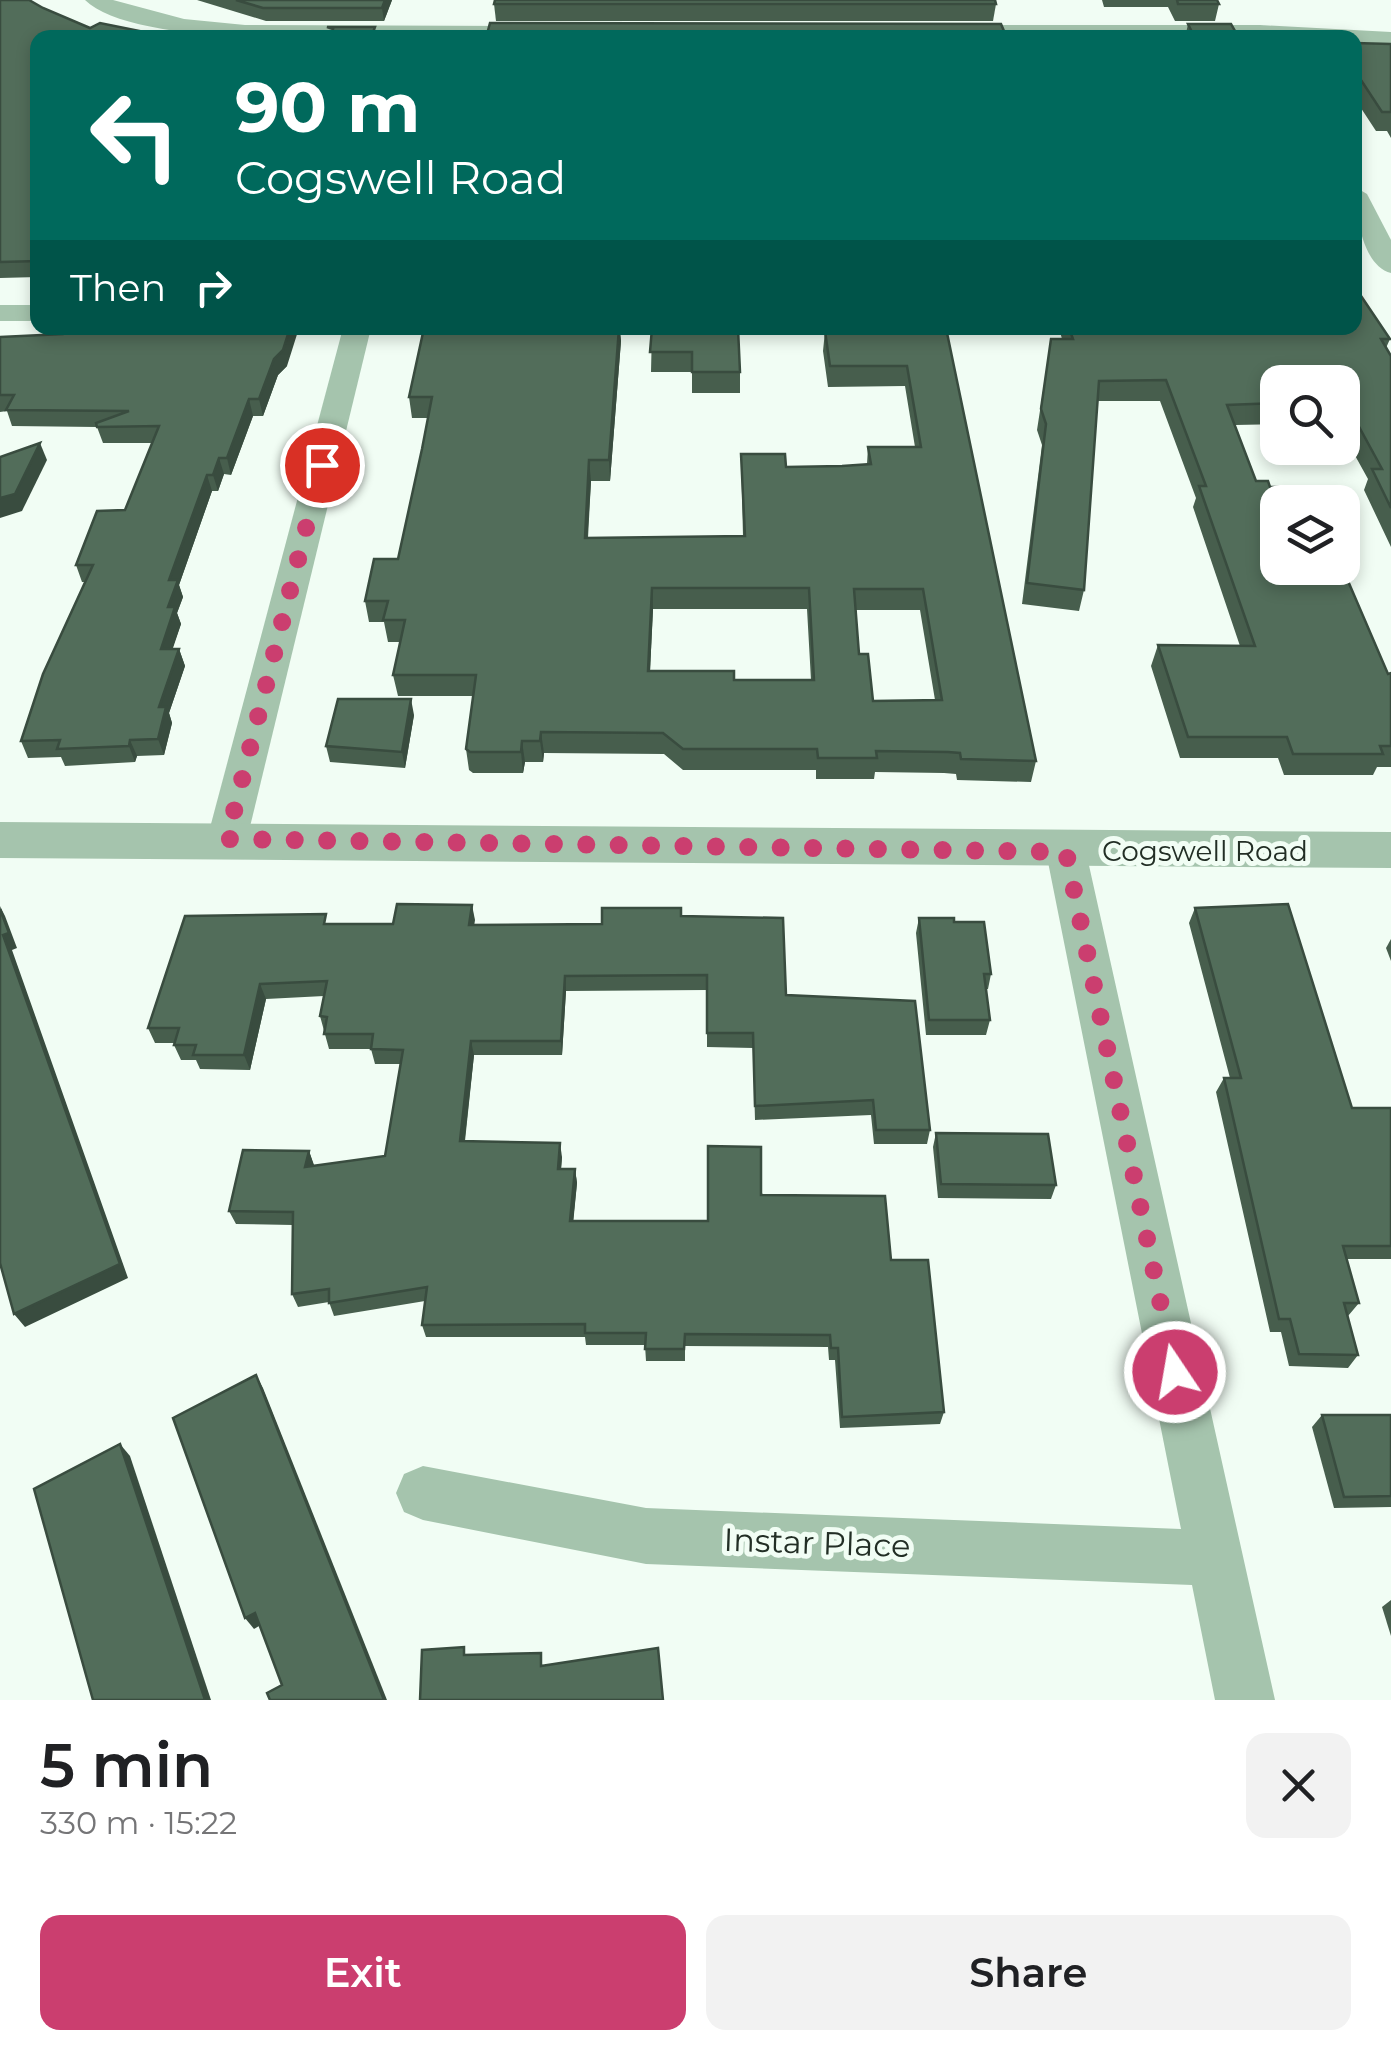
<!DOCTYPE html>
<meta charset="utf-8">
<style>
:root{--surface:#fff;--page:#f2f2f2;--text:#202124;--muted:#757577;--accent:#cb3e6f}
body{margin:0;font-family:Montserrat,sans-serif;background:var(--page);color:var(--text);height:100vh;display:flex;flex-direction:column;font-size:38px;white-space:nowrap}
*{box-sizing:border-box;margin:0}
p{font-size:32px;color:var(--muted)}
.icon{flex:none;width:55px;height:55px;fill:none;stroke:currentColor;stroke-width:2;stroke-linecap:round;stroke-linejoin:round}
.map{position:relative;height:1700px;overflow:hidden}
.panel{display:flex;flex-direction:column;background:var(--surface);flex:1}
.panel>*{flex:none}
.hud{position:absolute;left:30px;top:30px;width:1332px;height:305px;border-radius:20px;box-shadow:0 5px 15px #0003;background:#00695c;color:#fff;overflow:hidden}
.tools{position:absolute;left:1260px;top:365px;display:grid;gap:20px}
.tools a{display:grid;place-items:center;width:100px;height:100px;border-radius:20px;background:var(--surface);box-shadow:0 5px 15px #0003;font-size:50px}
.pin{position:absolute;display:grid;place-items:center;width:85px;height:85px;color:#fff;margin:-42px;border:5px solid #fff;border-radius:50%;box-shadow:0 2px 10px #0007}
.me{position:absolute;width:110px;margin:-55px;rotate:348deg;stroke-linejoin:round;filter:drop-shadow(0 0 8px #0008)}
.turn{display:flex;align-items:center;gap:35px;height:210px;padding:0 40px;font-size:45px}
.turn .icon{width:130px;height:130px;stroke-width:2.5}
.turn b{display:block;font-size:70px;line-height:85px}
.then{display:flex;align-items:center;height:95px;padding:0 40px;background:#0003;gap:20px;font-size:38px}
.round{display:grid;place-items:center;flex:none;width:105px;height:105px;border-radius:20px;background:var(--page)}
.overview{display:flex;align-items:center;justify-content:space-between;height:170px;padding:0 40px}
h1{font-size:60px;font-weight:600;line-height:75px}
.button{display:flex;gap:20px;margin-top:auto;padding:20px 40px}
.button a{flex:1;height:115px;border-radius:20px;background:var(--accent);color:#fff;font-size:40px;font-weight:600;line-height:115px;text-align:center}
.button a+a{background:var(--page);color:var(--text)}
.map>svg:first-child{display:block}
</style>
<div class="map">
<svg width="1391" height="1700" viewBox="0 0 1391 1700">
<rect width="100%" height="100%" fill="#f1fdf4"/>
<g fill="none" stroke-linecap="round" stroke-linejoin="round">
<!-- minor -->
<g fill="#a5c4ad" fill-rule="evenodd">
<path d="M85,0H113L184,19L245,25L542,26L552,32L545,38C457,38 142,57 85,0Z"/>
<polygon points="950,25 1260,25 1391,32 1391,44 1355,42 1355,38 943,35 943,27"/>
<path d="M1355,187L1367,194L1391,240V273C1362,266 1355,212 1355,187Z"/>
<rect x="0" y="305" width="38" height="16"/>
<polygon points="343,328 371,328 247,839 241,850 227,854 213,850 207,839"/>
<polygon points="1066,837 1080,841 1086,852 1275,1700 1215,1700 1192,1585 646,1564 423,1520 404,1512 396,1493 404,1474 423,1466 646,1508 1181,1529 1046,852 1052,841"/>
</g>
<!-- tertiary -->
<polygon fill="#a5c4ad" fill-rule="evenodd" points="0,822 1391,832 1391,868 0,858"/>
</g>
<!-- wall -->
<g fill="#475e4d" fill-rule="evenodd">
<polygon points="0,0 43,8 90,28 174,38 38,38 38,277 0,278"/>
<polygon points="197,0 392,0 384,21 266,21"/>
<polygon points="1102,0 1217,0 1219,4 1215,21 1175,21 1168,7 1104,7"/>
<polygon points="494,4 996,4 993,21 496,21"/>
<polygon points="1188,24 1239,38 1185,38"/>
<polygon points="1355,43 1391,44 1391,138 1387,131 1376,131 1355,99"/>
<path d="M424,328H620L621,341L610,481H591L588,538L743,536L741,454L786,467L842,466L867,464L868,447H915L905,386L828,387L823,351L825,331L905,328L1036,761L1031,782L957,780L956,774L944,773L875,772L874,779H816V770H683L664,754L544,753L543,762H525L523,773H473L469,770L466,749L473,696H398L393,675L400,642H388L384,622H369L365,601L398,559L422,449L428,418H412L409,397ZM653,609H807L811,680H734L650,671ZM856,610H920L935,700L873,701L859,654Z"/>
<polygon points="652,328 740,372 740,393 692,393 692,372 651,372"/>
<polygon points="1059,328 1355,328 1390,339 1386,348 1391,356 1391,547 1364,490 1368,479 1342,432 1342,382 1278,382 1278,424 1235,425 1256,481 1270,487 1388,674 1391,673 1391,767 1377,767 1373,775 1284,775 1278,758 1180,758 1151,666 1158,645 1240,646 1193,507 1196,498 1160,401 1097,401 1084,590 1079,611 1022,604 1042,445 1037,430 1051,339 1062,339"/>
<polygon points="63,334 287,366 278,375 263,416 253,416 231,475 224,474 218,491 212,491 179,585 183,597 177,613 181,624 172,649 179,649 185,666 169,713 172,723 164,755 137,756 135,762 65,766 61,757 28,758 21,741 85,582 82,582 76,565 125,510 152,443 103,443 97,427 12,426 7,411 0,412 0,337"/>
<polygon points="414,715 405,768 330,762 326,746"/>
<polygon points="472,905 474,925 602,924 681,916 786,995 930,1130 927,1144 874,1144 871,1115 755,1120 753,1048 707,1047 707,990 566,991 562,1055 474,1055 465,1141 562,1157 561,1169 575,1169 577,1183 573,1221 708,1221 761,1195 891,1260 944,1412 940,1424 840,1428 835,1360 829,1360 828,1347 685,1346 685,1361 646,1361 645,1345 586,1345 585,1337 426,1337 422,1325 425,1301 334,1316 329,1302 298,1307 292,1294 293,1225 236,1224 229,1211 309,1151 314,1166 385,1156 400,1064 375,1064 371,1049 329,1049 320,1016 324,996 266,999 250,1070 200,1069 196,1060 181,1060 174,1045 175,1043 155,1043 148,1028 329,924 393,924"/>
<polygon points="1195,908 1352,1108 1391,1108 1391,1259 1347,1259 1359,1303 1348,1316 1358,1355 1348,1368 1289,1366 1281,1332 1270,1332 1216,1092 1224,1078 1230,1078 1189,923"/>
<polygon points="919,918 991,974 988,989 986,989 990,1020 986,1035 926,1035 916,933"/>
<polygon points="1391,939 1391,961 1386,948"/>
<polygon points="936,1133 1056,1185 1051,1199 938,1198 933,1147"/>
<polygon points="1322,1415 1391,1415 1391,1507 1334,1508 1312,1427"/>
<polygon points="1391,1600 1391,1636 1382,1607"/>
</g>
<!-- shaded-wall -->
<g fill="#394c3f">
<polygon points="385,0 392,0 384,21 382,8"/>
<polygon points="290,328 299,328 287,366 278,375 263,416 259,399 274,359"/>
<polygon points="619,328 621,341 610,481 609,460"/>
<polygon points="249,399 253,416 231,475 227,458"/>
<polygon points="40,443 47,460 22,511 0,518 0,498"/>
<polygon points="219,458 224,474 218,491 213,475"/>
<polygon points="589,460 591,481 586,559 585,538"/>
<polygon points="207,475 212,491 179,585 183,597 177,613 181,624 167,666 161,649 168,607 169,580"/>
<polygon points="652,588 653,609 649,692 648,671"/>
<polygon points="179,649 185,666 169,713 172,723 164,755 158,739 159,707"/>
<polygon points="411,699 414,715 405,768 402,752"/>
<polygon points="541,732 544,753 543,762 540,741"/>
<polygon points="130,740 137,756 135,762 129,746"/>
<polygon points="522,741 525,762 523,773 521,752"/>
<polygon points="472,905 475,920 472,940 469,925"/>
<polygon points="0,906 5,916 17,948 12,950 128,1278 25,1327 14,1314 3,935"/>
<polygon points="565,976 566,991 562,1055 561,1041"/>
<polygon points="260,984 266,999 250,1070 244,1055"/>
<polygon points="471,1041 474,1055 463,1155 460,1141"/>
<polygon points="560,1143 562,1157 560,1182 558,1169"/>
<polygon points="309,1151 314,1165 310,1181 305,1167"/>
<polygon points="575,1169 577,1183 572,1235 570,1221"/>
<polygon points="256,1375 263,1388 387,1700 384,1700"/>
<polygon points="120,1444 130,1456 211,1700 205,1700"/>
<polygon points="255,1613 264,1623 254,1629 245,1618"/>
</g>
<!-- building -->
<g fill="#526d5a" stroke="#394c3f" stroke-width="2.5" fill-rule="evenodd">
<polygon points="0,0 29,0 43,8 90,28 100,23 174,38 38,38 38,261 0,262"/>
<polygon points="236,0 385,0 382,8 263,8"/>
<polygon points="495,0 995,0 996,4 494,4"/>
<polygon points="1177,0 1217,0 1219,4 1178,4"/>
<polygon points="490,23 1001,24 1007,38 486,38"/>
<polygon points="1188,24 1231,24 1239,38 1195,38"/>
<polygon points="327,27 375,27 371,38 330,38 333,29"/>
<polygon points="1355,43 1391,44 1391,112 1382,112 1355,71"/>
<polygon points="1355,287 1390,339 1381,339 1391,356 1391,508 1372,469 1382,469 1345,401 1342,401 1342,382 1278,382 1278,403 1227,405 1256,481 1268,481 1270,487 1308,487 1315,502 1278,502 1278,568 1342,567 1388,674 1391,673 1391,746 1380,746 1383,754 1293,754 1287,737 1188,737 1158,645 1255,646 1199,486 1206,486 1166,380 1099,381 1084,590 1027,583 1046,424 1041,409 1051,339 1073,339 1069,328 1355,328"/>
<polygon points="67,328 290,328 283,350 274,359 259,399 249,399 227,458 219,458 213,475 207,475 169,580 178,580 168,607 175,607 161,649 179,649 159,707 166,707 158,739 130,740 129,746 57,749 60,740 21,741 43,674 93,565 76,565 97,511 125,510 159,426 97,427 96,423 129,411 6,410 14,395 0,395 0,337 63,334"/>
<path d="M424,328H619L609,460H589L585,538L745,536L741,454H785L786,467L842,466L871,464L868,447H921L907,366H830L825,331L946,328L1036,761L961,759L960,753L948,752L876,751L877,758H818L817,749H683L663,733L541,732L540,741H522L521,752H470L466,749L476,675H393L405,620H383L388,601H365L374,559H398L422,449L432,397H409ZM652,588H809L814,680H734V671H648ZM854,589H923L942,700L873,701L868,654H859Z"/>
<polygon points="652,328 738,328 740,372 692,372 692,352 650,352"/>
<polygon points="40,443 15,494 0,498 0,457"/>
<polygon points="338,699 411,699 402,752 326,746"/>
<polygon points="397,904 472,905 469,925 602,924 602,908 681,908 681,916 783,918 786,995 915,1001 930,1130 876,1130 873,1100 755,1106 753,1033 707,1033 707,975 565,976 561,1041 471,1041 460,1141 560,1143 558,1169 575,1169 570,1221 708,1221 708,1146 761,1147 761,1195 885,1196 891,1260 928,1260 944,1412 842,1417 838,1348 831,1348 830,1335 685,1334 684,1349 645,1349 646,1333 585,1333 585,1324 422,1325 427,1287 329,1303 329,1289 292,1294 293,1212 229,1211 243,1150 309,1151 305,1167 385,1156 403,1050 371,1049 373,1034 324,1034 327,1017 320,1016 327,981 260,984 244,1055 193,1055 196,1045 174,1045 179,1028 148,1028 185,916 326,914 324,924 393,924"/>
<polygon points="1288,904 1352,1108 1391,1108 1391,1246 1343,1246 1359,1303 1344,1303 1358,1355 1299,1354 1290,1319 1279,1319 1224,1078 1241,1078 1195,908"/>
<polygon points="0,909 9,933 3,935 120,1264 14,1314 0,1263"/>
<polygon points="919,918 954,918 954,922 984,922 991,974 984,974 990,1020 929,1020"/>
<polygon points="936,1133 1048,1134 1056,1185 941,1184"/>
<polygon points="256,1375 384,1700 270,1700 267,1693 282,1685 255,1613 245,1618 173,1418"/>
<polygon points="1322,1415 1391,1415 1391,1496 1344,1497"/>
<polygon points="120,1444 205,1700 93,1700 34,1489"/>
<polygon points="464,1647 464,1655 541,1653 541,1666 658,1648 663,1700 420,1700 422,1650"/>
</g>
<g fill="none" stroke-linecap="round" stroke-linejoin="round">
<!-- route -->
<polyline stroke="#cb3e6f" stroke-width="18" stroke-dasharray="0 32.4" points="322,465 227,839 1066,852 1175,1372"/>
</g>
<g text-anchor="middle" stroke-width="10" stroke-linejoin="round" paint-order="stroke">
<!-- street labels -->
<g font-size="28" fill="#222e25" stroke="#f1fdf4">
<text x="1205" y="861">Cogswell Road</text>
</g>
<!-- near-street labels -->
<g font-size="32" fill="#222e25" stroke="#f1fdf4">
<text transform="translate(817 1543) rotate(2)" y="11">Instar Place</text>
</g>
</g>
</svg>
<div class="tools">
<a><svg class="icon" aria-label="search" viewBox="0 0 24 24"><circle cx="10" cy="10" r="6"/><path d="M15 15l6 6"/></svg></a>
<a><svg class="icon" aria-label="layers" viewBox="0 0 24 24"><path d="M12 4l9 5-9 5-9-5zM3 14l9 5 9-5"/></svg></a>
</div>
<div class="pin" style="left:322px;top:465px;background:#d93025"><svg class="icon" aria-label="arrive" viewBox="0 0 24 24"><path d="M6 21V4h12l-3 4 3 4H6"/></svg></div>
<svg class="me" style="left:1175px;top:1372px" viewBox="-20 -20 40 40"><circle r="17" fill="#cb3e6f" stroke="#fff" stroke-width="3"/><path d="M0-11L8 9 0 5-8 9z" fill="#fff"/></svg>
<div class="hud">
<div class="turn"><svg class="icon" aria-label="left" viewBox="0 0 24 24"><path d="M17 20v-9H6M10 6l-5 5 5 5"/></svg><div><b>90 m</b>Cogswell Road</div></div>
<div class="then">Then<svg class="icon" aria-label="right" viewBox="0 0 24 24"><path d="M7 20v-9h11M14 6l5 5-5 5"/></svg></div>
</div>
</div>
<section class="panel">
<div class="overview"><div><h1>5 min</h1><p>330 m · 15:22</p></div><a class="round"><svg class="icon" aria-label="close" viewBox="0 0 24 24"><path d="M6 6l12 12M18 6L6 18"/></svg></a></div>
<div class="button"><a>Exit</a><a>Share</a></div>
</section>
